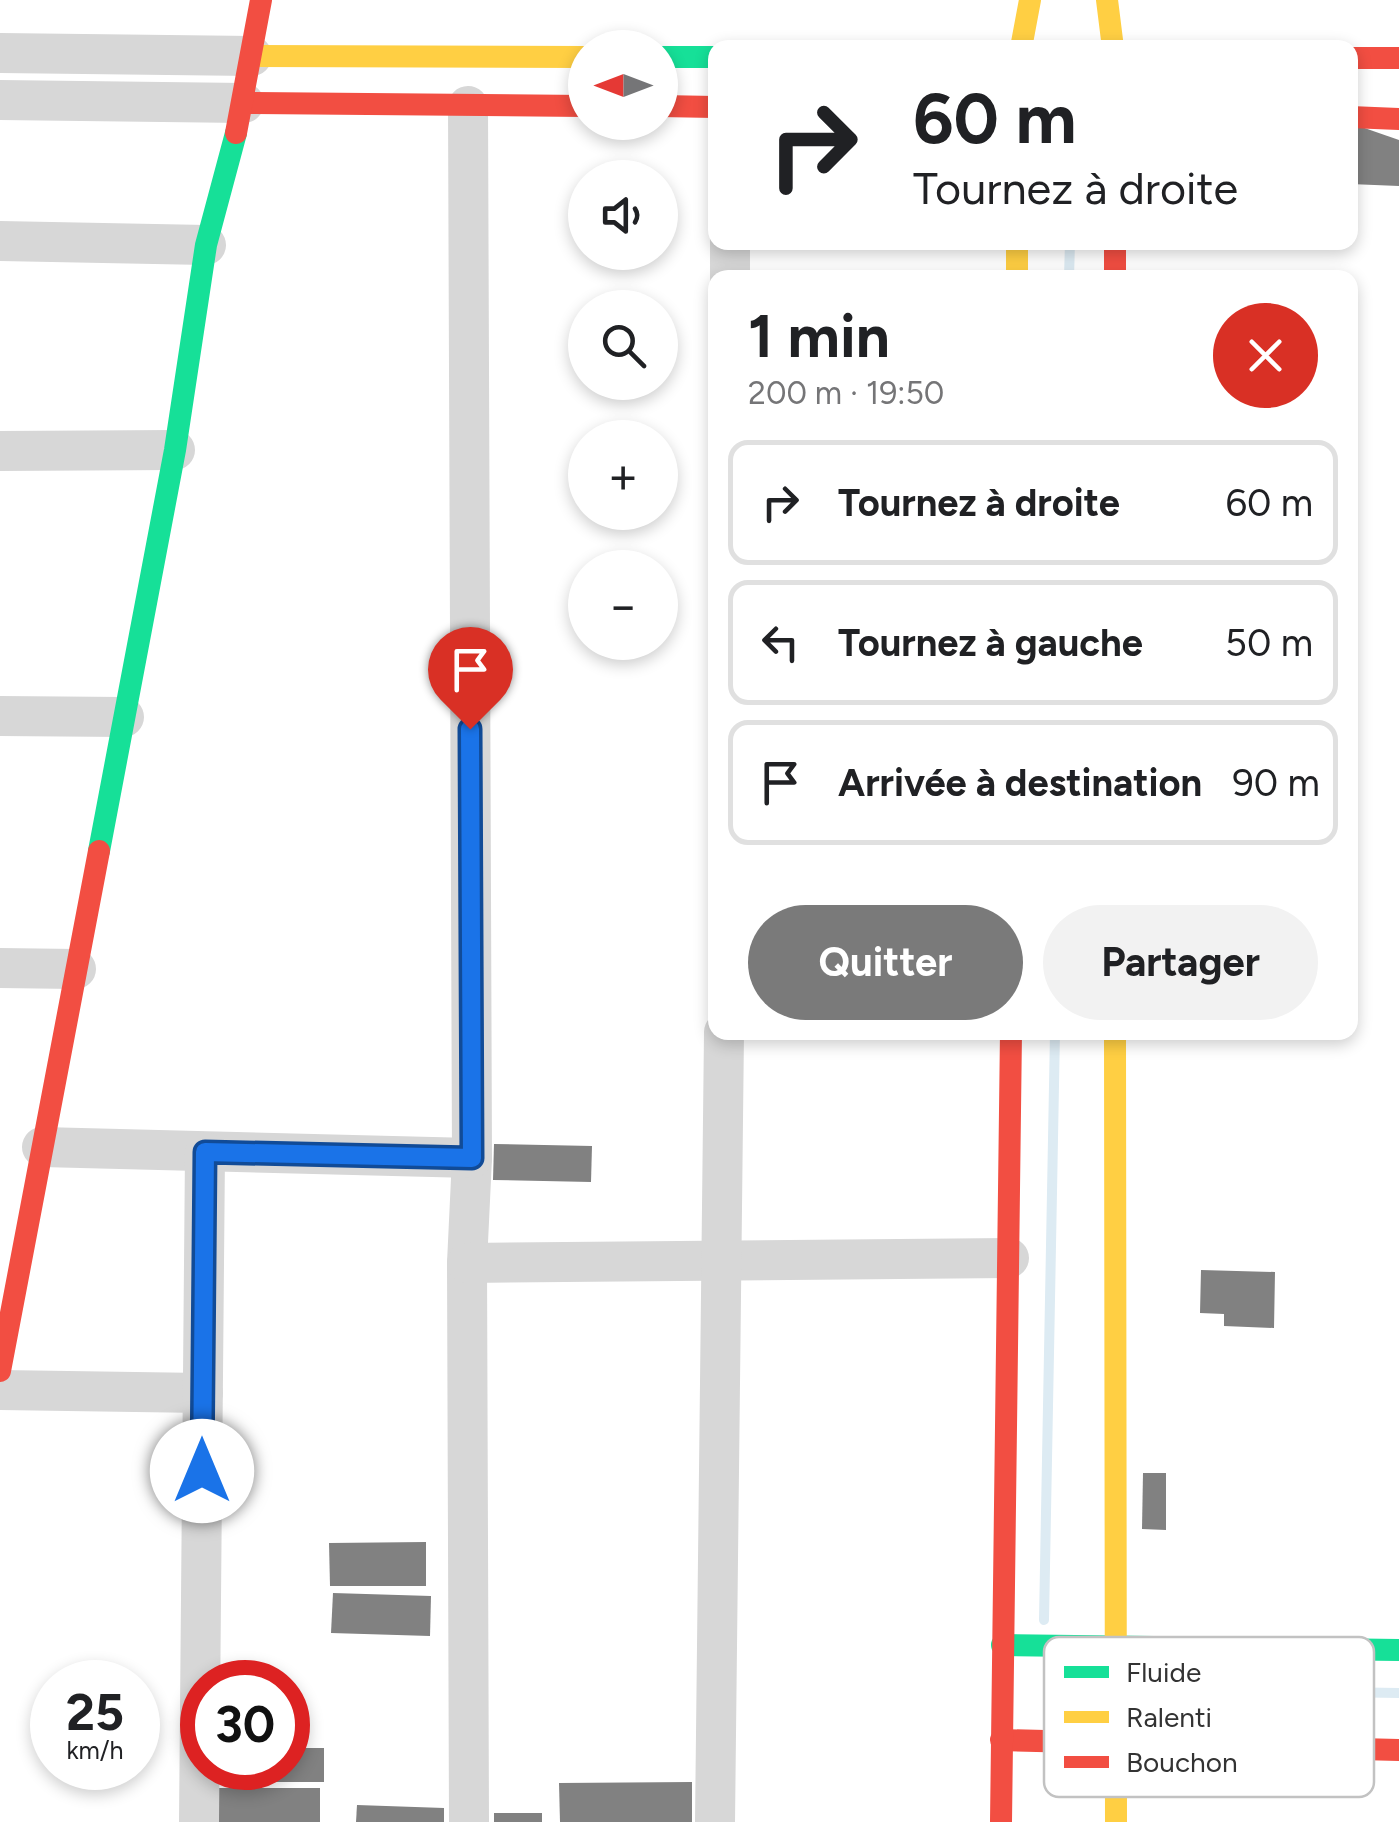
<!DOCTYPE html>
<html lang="fr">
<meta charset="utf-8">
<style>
:root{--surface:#fff;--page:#f2f2f2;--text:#202124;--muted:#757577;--line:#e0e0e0;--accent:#7a7a7a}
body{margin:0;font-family:Figtree,sans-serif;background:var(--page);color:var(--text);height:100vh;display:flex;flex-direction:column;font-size:38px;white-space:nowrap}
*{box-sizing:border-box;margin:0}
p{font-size:32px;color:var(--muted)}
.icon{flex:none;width:55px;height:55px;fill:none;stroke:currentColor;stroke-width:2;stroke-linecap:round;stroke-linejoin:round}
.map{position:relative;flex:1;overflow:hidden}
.details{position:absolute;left:708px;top:270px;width:650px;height:770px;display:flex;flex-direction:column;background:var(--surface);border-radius:20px;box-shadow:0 5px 15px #0003}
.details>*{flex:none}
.guide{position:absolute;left:708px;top:40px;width:650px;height:210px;border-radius:20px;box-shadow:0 5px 15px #0003;background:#fff;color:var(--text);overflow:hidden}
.needle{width:65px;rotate:270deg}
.tools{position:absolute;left:568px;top:30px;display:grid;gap:20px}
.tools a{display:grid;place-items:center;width:110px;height:110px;border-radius:50%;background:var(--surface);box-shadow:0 5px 15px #0003;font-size:50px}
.speed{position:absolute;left:30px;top:1660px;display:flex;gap:20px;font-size:50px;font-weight:700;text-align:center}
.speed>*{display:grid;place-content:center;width:130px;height:130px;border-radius:50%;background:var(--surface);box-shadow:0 5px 15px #0003;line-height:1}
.speed small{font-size:25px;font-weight:400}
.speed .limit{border:15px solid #d22;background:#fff;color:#111}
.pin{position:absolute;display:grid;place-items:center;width:85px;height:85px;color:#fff;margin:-102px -42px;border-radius:50% 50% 50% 0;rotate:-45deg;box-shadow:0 0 10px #0007}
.pin .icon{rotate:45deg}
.me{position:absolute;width:110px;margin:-55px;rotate:0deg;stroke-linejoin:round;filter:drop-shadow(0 0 8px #0008)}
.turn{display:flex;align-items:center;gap:35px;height:210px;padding:0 40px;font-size:45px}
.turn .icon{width:130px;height:130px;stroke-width:2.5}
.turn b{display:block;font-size:70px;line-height:85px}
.round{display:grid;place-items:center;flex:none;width:105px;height:105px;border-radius:52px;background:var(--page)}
.overview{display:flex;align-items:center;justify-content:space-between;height:170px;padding:0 40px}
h1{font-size:60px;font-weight:700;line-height:75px}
.button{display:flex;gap:20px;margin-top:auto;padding:20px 40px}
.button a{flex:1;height:115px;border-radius:60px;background:var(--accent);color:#fff;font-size:40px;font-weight:700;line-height:115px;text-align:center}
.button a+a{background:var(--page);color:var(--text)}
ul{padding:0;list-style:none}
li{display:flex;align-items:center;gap:30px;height:125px;margin:0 20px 15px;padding:0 20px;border:5px solid var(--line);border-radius:20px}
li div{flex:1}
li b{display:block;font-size:38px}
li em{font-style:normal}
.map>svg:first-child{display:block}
</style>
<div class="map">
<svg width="1399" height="1822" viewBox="0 0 1399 1822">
<rect width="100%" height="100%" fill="#fff"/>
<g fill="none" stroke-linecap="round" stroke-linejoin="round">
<!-- stream -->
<g stroke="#ddebf3" stroke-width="10">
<polyline points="1069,278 1070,242"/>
<polyline points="1044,1620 1055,1032"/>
<polyline points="1133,1689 1399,1693"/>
</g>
</g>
<!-- building -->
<g fill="#818181">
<polygon points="1350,123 1399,140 1399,186 1350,184"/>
<polygon points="494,1144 592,1146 591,1182 493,1180"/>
<polygon points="1201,1270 1275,1272 1274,1328 1224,1326 1224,1314 1200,1313"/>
<polygon points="1143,1473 1166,1473 1166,1530 1142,1529"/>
<polygon points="426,1542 426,1586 330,1586 329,1543"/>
<polygon points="333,1593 431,1596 430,1636 331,1633"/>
<rect x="288" y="1690" width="9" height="42"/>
<polygon points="288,1736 299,1736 299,1748 324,1748 324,1782 214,1782 214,1768 288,1768"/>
<polygon points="692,1782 692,1822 560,1822 559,1783"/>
<rect x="218" y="1788" width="102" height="34"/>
<polygon points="357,1805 444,1808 444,1822 356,1822"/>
<rect x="494" y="1813" width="48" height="9"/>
</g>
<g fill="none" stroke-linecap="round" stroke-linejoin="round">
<!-- street -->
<g stroke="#d7d7d7" stroke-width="40">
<polyline points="0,53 252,56"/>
<polyline points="0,100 244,103"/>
<polyline points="468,106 472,1158 467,1263 469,1822"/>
<polyline points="0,241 206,245"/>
<polyline points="730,278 730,242"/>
<polyline points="0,451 175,450"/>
<polyline points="0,716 124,717"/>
<polyline points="0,968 76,969"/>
<polyline points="42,1147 472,1158"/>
<polyline points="467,1263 1009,1258"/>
<polyline points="0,1390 203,1393"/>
<polyline points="199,1822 205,1152"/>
<polyline points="715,1822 724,1032"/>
</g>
<!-- fast -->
<g stroke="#16e098" stroke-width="22">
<polyline points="660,57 715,57"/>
<polyline points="99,851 175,450 206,245 236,133"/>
<polyline points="1002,1645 1399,1650"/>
</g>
<!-- slow -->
<g stroke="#ffcf43" stroke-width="22">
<polyline points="1107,0 1113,48"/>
<polyline points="1021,48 1030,0"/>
<polyline points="252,56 585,57"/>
<polyline points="1017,242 1017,278"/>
<polyline points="1115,1032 1116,1822"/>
</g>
<!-- jam -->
<g stroke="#f24e42" stroke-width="22">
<polyline points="1350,58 1399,58"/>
<polyline points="244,103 585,106"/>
<polyline points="660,106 715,107"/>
<polyline points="1350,117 1399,119"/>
<polyline points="236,133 261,0"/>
<polyline points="1115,242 1115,278"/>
<polyline points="0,1371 99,851"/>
<polyline points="1001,1740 1399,1750"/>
<polyline points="1001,1822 1011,1032"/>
</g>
</g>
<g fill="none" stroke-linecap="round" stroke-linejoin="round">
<!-- route casing -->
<g stroke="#114b97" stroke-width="25">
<polyline id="route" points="202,1471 205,1152 472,1158 470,729"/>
</g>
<!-- route -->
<use href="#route" stroke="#1a73e8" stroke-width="18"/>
</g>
<!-- legend -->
<rect x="1044" y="1637" width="330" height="160" rx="15" fill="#fff" stroke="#c2c2c2" stroke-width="2.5"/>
<rect x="1064" y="1666" width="45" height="12" fill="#16e098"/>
<rect x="1064" y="1711" width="45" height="12" fill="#ffcf43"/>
<rect x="1064" y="1756" width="45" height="12" fill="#f24e42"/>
<g font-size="28" fill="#333">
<text x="1126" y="1682">Fluide</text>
<text x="1126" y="1727">Ralenti</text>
<text x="1126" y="1772">Bouchon</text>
</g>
</svg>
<div class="tools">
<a><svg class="needle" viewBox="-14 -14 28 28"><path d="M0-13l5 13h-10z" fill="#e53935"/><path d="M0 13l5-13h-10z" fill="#757577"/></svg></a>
<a><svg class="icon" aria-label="sound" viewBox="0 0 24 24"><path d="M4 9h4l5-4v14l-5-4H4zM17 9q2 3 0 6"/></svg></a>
<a><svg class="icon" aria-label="search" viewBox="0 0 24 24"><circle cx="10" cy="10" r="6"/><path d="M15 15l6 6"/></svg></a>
<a>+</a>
<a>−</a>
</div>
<div class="speed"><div>25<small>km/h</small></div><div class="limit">30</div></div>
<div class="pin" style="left:470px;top:729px;background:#d93025"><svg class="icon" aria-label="arrive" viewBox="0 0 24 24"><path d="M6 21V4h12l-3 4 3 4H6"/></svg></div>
<svg class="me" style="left:202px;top:1471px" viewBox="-20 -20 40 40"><circle r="19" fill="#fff"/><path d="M0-13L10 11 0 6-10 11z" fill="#1a73e8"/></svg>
<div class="guide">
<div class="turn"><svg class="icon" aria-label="right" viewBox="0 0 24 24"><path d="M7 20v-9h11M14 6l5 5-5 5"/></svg><div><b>60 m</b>Tournez à droite</div></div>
</div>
<section class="details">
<div class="overview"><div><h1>1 min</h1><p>200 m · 19:50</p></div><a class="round" style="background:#d93025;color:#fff"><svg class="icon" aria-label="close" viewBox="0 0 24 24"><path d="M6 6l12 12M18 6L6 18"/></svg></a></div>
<ul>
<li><svg class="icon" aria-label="right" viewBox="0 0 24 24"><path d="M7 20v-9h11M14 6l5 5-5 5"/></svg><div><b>Tournez à droite</b></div><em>60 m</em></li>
<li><svg class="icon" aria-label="left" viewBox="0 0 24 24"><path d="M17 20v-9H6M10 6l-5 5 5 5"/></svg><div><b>Tournez à gauche</b></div><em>50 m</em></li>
<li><svg class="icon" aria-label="arrive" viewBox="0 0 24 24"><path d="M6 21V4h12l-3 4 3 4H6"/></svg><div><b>Arrivée à destination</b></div><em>90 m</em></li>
</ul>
<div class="button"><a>Quitter</a><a>Partager</a></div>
</section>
</div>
